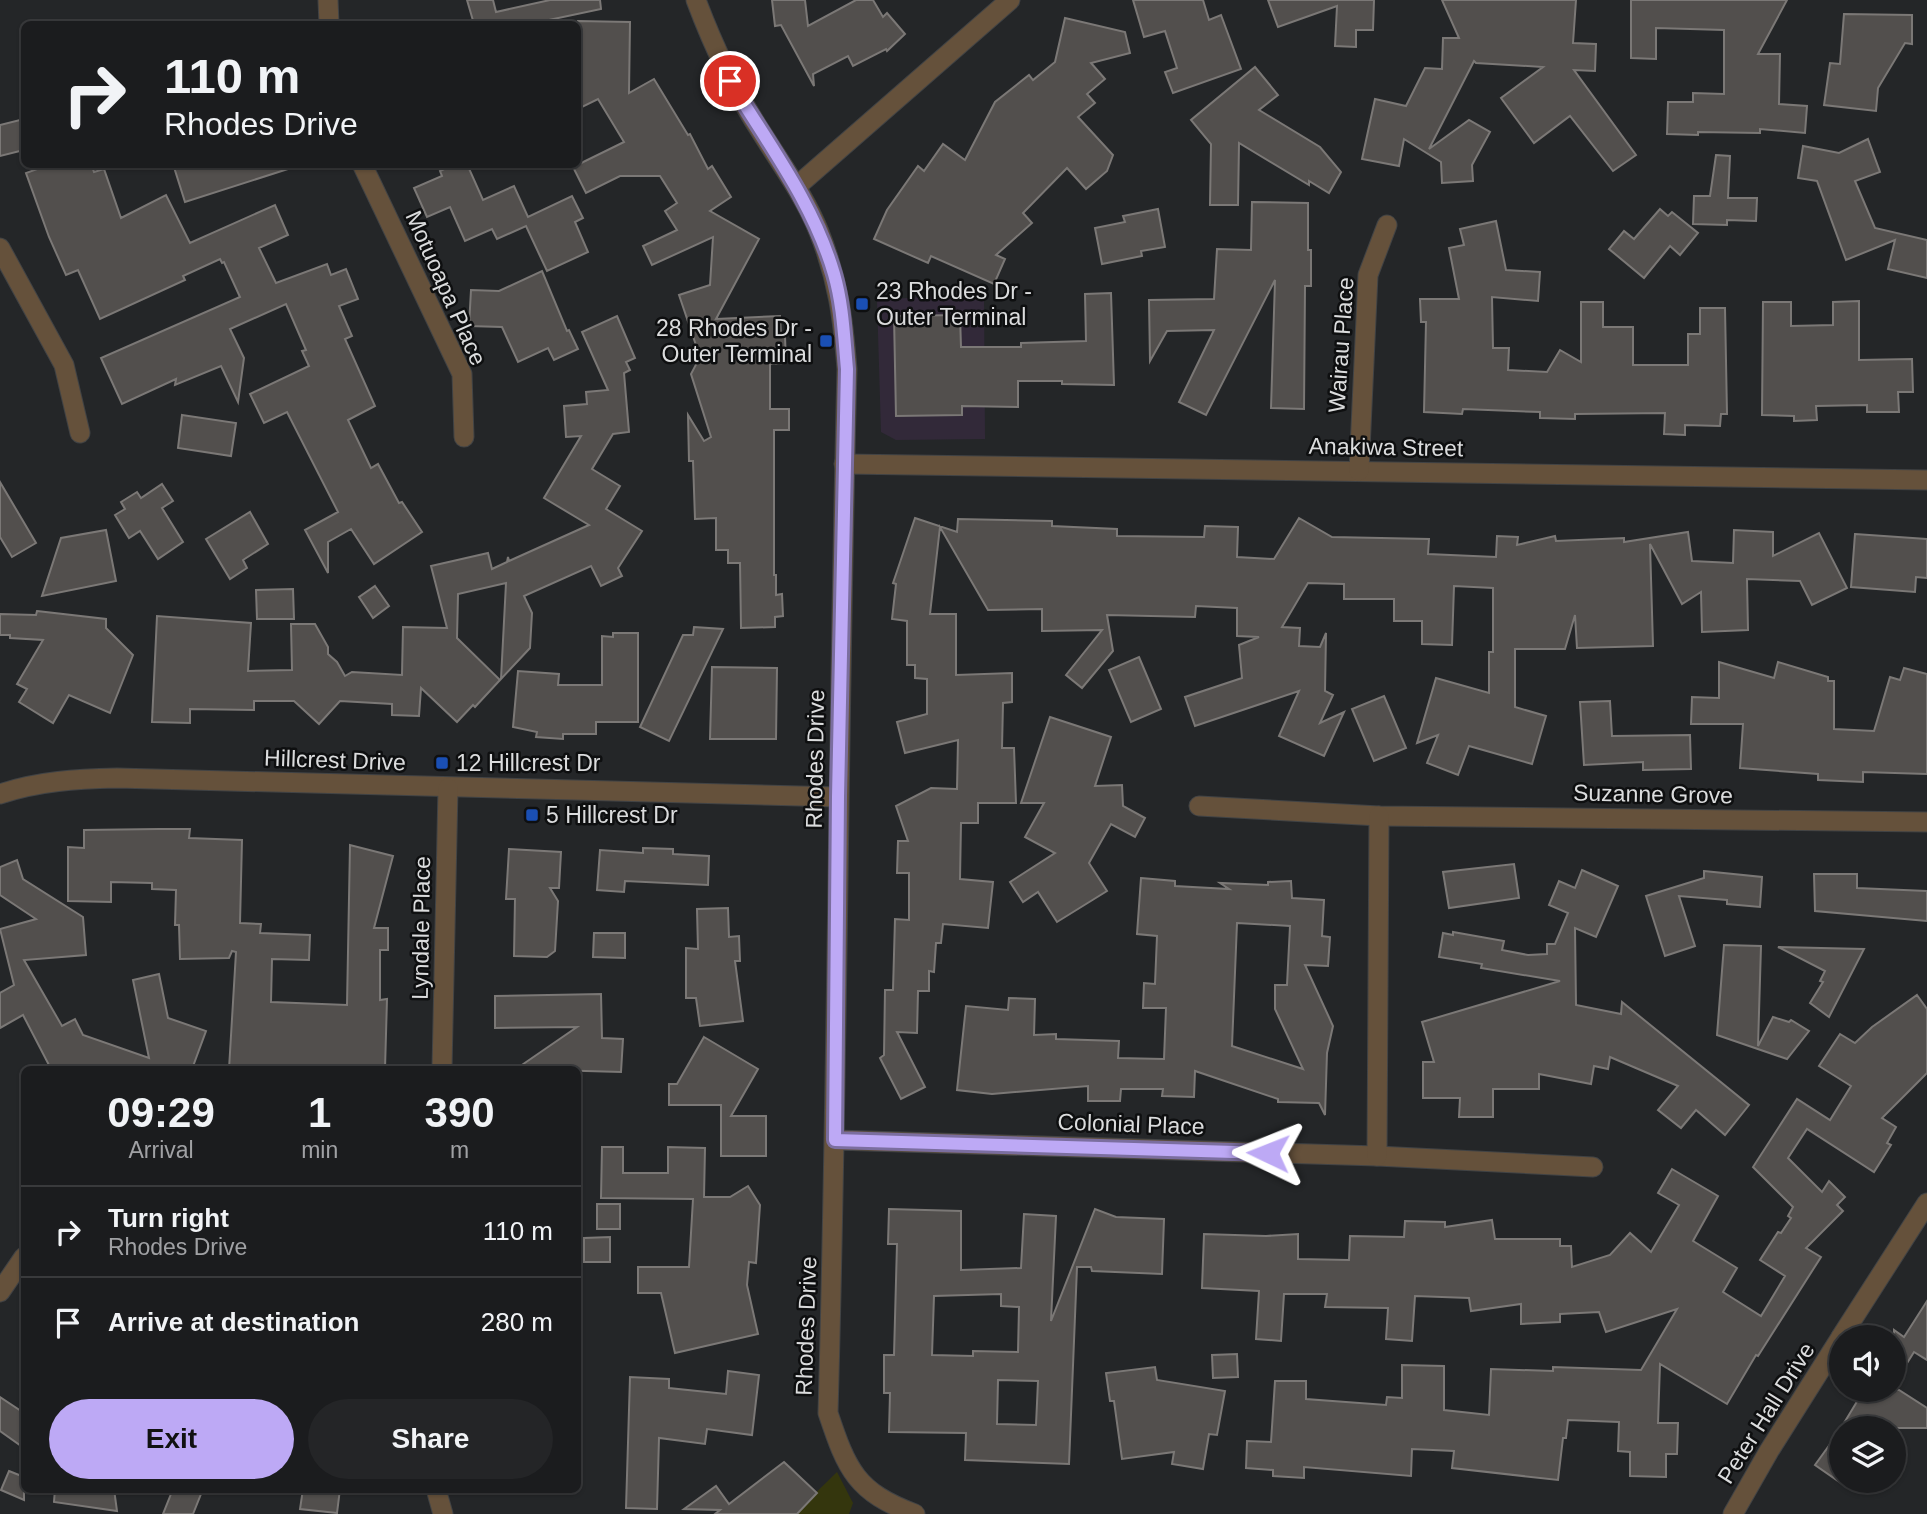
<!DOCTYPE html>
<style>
:root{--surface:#1b1c1e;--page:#242527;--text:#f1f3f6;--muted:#a0a1a4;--line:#393a3c;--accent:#bda9f5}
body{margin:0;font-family:Helvetica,sans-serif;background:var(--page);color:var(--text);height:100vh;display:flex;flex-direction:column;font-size:26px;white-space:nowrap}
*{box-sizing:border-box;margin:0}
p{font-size:23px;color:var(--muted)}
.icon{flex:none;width:38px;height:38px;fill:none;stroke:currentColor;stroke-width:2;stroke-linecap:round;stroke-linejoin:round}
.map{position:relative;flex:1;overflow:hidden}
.panel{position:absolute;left:21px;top:1066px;width:560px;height:427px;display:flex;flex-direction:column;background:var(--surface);border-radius:10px;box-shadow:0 2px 5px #0004,0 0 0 2px var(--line)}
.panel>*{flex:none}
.guide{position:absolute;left:21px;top:21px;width:560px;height:147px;border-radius:10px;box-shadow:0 2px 5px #0004,0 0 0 2px var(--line);background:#1b1c1e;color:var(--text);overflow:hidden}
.buttons{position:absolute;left:1829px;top:1325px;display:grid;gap:14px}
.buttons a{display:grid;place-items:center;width:77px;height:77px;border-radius:50%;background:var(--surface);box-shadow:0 2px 5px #0004,0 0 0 2px var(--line);font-size:35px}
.pin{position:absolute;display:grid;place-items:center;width:60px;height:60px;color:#fff;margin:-30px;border:4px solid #fff;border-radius:50%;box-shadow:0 2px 7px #0007}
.me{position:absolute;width:77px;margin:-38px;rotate:272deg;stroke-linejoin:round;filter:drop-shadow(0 0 5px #0008)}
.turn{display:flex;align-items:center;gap:24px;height:147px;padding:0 28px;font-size:32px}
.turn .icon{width:91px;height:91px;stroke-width:2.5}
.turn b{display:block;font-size:49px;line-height:60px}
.eta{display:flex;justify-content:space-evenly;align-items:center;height:119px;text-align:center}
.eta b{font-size:42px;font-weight:600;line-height:49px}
.primary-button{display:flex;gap:14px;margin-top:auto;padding:14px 28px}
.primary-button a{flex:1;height:80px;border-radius:42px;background:var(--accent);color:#111;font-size:28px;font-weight:600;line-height:80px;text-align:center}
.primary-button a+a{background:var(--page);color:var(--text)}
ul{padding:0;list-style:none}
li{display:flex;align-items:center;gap:21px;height:91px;padding:0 28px;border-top:2px solid var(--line)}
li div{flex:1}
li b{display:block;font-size:26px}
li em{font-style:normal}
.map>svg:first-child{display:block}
</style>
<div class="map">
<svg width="1927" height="1514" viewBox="0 0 1927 1514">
<rect width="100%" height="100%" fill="#242628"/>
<!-- commercial -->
<polygon fill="#322939" points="984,293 985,439 896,440 881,432 877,300"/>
<!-- green -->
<polygon fill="#34360d" points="837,1472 853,1503 849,1514 794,1514"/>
<!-- building -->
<g fill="#524f4d" stroke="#7b7876" stroke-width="2" fill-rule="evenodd">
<polygon points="467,0 493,0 496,12 550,0 600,0 601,9 530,24 474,24"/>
<polygon points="772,0 805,0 808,26 856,0 873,0 883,17 887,13 905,34 887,51 886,49 853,66 848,56 813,74 814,86 781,25 775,26"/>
<polygon points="1133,0 1203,0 1209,20 1221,15 1241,69 1173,93 1165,72 1177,68 1165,31 1144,37"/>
<polygon points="1268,0 1374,0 1373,30 1356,30 1356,47 1335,46 1337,6 1278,27"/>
<polygon points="1442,0 1576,0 1573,43 1596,44 1595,71 1574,70 1636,155 1613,171 1570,116 1534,143 1501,98 1543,67 1476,63 1474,61 1429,149 1469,120 1490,132 1472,165 1473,181 1442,183 1441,162 1404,139 1399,166 1362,159 1375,99 1406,106 1425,68 1442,69 1443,38 1459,38"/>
<polygon points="1631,0 1787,0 1758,54 1780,54 1779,104 1807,106 1805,133 1760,129 1760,133 1698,132 1698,135 1667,134 1668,102 1693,102 1693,93 1724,94 1724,30 1656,28 1656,59 1631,58"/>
<polygon points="1844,14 1912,15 1912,44 1905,43 1878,88 1876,111 1824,105 1830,63 1840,64"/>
<polygon points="1065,18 1125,32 1130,53 1091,63 1105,79 1087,94 1095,103 1078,117 1113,155 1107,171 1086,189 1067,168 1023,213 1032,223 996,255 1005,259 994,284 931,256 928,263 874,239 887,210 918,166 924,171 943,144 965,160 995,102 1029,75 1033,80 1055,62"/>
<polygon points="578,21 630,22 629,93 654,79 688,135 690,134 708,169 712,166 731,197 710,211 759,239 716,319 780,316 781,336 785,336 786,363 770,364 770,409 789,409 789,430 774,430 774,575 776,575 776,595 782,594 783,616 775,617 775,627 741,628 740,563 728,563 728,550 716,550 716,518 695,519 693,461 689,461 688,415 704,441 711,437 691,374 700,357 679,295 710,285 713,237 652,265 643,246 677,230 665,211 677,203 660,176 620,176 586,193 573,167 624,142 598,99 578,109"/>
<polygon points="1255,67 1278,95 1259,110 1320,147 1341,172 1329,193 1309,181 1309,185 1239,143 1238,205 1210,205 1211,144 1191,120"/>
<polygon points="24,119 24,150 0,156 0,125"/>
<polygon points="1868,139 1880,172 1855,181 1875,228 1927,240 1927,278 1888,269 1895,240 1846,260 1817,181 1798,178 1803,146 1839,153"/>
<polygon points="1716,155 1730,156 1728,198 1757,198 1756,221 1727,220 1727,225 1693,224 1694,196 1710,196"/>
<polygon points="51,164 91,164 94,172 104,169 121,218 166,195 190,243 275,205 288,235 259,248 276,283 327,264 331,275 346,269 358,299 339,306 352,336 345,339 375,406 348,420 371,468 378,464 399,503 402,502 422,532 374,564 351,529 328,542 328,573 305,530 338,512 287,412 264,423 250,394 309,366 302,351 306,350 286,304 230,329 244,358 238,402 221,366 175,385 176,379 122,404 101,358 240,297 224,262 222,263 220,259 183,276 185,280 100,319 78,270 66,275 49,237 26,173"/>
<polygon points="173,164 288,164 288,169 185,202"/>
<polygon points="455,164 467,164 483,200 514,186 528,217 572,196 583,218 575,222 588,252 547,271 526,226 497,239 492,229 465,241 450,207 427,217 414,188 442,176 440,171"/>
<polygon points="1252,202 1308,203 1308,250 1311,250 1311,286 1305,286 1304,409 1271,408 1275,280 1206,415 1179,402 1214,330 1167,331 1150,361 1149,300 1214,299 1217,249 1251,250"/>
<polygon points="1158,209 1165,247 1141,251 1142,256 1102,264 1095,228 1125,222 1123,216"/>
<polygon points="1660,209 1668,216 1672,212 1698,233 1680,255 1670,246 1644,278 1609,249 1624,231 1634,239"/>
<polygon points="1496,221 1506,270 1540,272 1538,301 1492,297 1493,348 1509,348 1508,370 1547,372 1560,350 1581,362 1581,302 1603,302 1603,327 1633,327 1633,365 1688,365 1688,334 1700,334 1700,308 1725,308 1727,414 1721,414 1720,426 1685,425 1685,435 1664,434 1665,413 1575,414 1575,419 1540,418 1540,412 1463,409 1462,414 1424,412 1426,322 1421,322 1420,299 1459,299 1449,248 1464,245 1460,229"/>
<polygon points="542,271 567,331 569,330 578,349 554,360 548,348 518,362 502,327 469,326 471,290 499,291"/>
<polygon points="1111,293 1114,385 1062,384 1062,381 1018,381 1018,407 962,406 962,415 896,416 894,316 960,315 961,347 1021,347 1021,343 1086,341 1085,294"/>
<polygon points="1859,301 1859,360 1912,359 1913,392 1898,392 1899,412 1867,412 1867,405 1816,406 1817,420 1794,421 1794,416 1762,415 1763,302 1791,302 1791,326 1833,325 1833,302"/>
<polygon points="617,316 635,358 626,362 630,370 624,373 629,432 613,434 592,469 620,486 606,509 642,531 618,568 622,576 601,586 591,566 524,596 532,613 530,648 501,679 506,583 458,594 457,638 500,680 475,707 473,705 457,722 421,688 419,716 392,715 392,704 340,701 319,724 294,701 254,701 254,710 190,709 190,723 152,722 157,616 251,623 248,671 292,670 291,624 315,624 328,647 328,654 337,662 345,676 352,672 402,675 403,627 447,628 431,566 488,553 492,569 507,562 508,557 509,561 589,525 544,498 581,436 566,437 564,406 587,404 586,392 608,390 582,332"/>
<polygon points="182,415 236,423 231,456 178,448"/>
<polygon points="0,482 36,543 12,557 0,537"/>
<polygon points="162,484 173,501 162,508 183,542 158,559 140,531 129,538 115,515 125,509 121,502 137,492 141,498"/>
<polygon points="250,512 268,544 243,560 247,568 230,579 206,539"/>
<polygon points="915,518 957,532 958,519 1052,521 1052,526 1117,529 1117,536 1204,537 1205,526 1238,527 1237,557 1274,559 1299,518 1332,537 1429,539 1428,554 1496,557 1497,536 1518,537 1517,545 1555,536 1556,541 1624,538 1624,542 1688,532 1692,561 1733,563 1734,530 1773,532 1773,556 1819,533 1847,588 1812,605 1800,581 1747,579 1748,630 1702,632 1701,592 1682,604 1650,544 1653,646 1577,648 1575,615 1565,649 1515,649 1515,707 1546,716 1532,764 1469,746 1458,775 1427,763 1438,735 1417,743 1436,678 1489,693 1489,652 1493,652 1493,588 1454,586 1452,645 1422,644 1422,621 1394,621 1394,599 1344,599 1344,584 1308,583 1282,627 1300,628 1299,646 1320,647 1326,633 1325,691 1333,695 1320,723 1344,712 1324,756 1279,736 1299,691 1195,726 1185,697 1242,678 1239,645 1259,637 1237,636 1237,608 1196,606 1195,617 1107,615 1113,651 1082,688 1066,675 1102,630 1042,631 1042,609 988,610 940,527 930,614 956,614 956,675 1012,673 1012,702 1003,703 1002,748 1014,748 1016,803 978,803 978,823 961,823 960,879 993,882 988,928 943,924 941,943 936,943 934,972 929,971 929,991 918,991 917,1033 897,1032 925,1087 901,1099 880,1058 884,1055 885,990 893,990 895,919 909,920 909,873 897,873 898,841 908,841 896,806 931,788 957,789 958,740 905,753 897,722 927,714 927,679 915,678 915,665 907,665 907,621 892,619 896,584 893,583"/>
<polygon points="106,530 116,581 42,596 61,538"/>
<polygon points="1855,534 1927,539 1927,578 1916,577 1915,592 1851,587"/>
<polygon points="375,586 389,606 373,618 359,597"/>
<polygon points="293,589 294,619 257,619 256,590"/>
<polygon points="37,611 106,619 106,628 133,655 110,713 69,695 53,723 19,702 27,689 17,684 43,640 10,638 10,635 0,635 0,614 36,615"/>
<polygon points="694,627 723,629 669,741 640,727 683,635 693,635"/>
<polygon points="613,633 638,633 638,722 596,722 596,734 563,734 563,739 536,737 537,732 513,727 518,671 559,674 558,685 602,685 602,636 613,637"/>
<polygon points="1139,657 1161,709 1131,722 1109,670"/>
<polygon points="1719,662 1774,678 1778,662 1828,677 1828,681 1834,681 1834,729 1874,731 1890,677 1900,680 1904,668 1927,674 1927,774 1863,772 1863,782 1818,780 1818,774 1740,768 1743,724 1691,724 1692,697 1719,698"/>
<polygon points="712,667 777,668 776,739 710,739"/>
<polygon points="1384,696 1406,748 1374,761 1352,709"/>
<polygon points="1610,701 1612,736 1690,735 1691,769 1643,770 1643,762 1584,765 1580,702"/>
<polygon points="1050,717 1111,737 1095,786 1122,785 1123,806 1145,818 1135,837 1111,824 1089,863 1107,891 1057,922 1038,892 1023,902 1010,882 1055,853 1025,837 1044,803 1021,803"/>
<polygon points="158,829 190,829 189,838 242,840 240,923 261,924 260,933 310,935 309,960 272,959 271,1002 347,1005 350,845 393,856 374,928 388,928 388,950 380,950 380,1000 387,999 385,1069 229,1069 236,952 232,951 229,958 180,959 179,925 175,925 176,890 152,889 152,883 111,882 111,902 68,901 68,847 84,848 84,830"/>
<polygon points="643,848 673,849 673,854 709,856 708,885 625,881 624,892 597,890 600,850 643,853"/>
<polygon points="509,849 561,852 559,888 550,888 558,901 555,951 547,957 514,956 515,899 506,899"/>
<polygon points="17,860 23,879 83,917 86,955 24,960 62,1026 75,1019 83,1035 149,1058 133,980 159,974 168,1018 206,1031 192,1069 51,1069 23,1015 0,1028 0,993 14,985 0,929 36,919 0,895 0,867"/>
<polygon points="1514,864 1519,898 1449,908 1443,872"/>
<polygon points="1582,870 1618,886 1596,937 1575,928 1576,1005 1621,1014 1622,1002 1749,1105 1725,1135 1696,1110 1681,1128 1658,1110 1678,1086 1610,1057 1608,1069 1594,1066 1591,1084 1539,1074 1539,1089 1493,1089 1493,1117 1459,1117 1460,1098 1423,1098 1423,1062 1434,1062 1422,1022 1560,981 1481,968 1482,964 1439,957 1443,933 1453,935 1453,932 1504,941 1502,950 1528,955 1547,954 1547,944 1555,944 1568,913 1549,905 1559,881 1575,888"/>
<polygon points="1704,871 1762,877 1760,907 1727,904 1727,900 1679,896 1695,946 1665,956 1646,896 1704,878"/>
<polygon points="1814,874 1857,874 1857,888 1927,891 1927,921 1815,911"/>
<path d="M1141,878L1175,881V886L1229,889L1220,883L1268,885V882L1291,881L1292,898L1324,900L1322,936L1330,937L1328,966L1305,965L1333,1026L1327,1053L1325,1115L1319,1103L1278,1102V1099L1195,1071L1194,1097L1162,1096L1163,1089H1121L1120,1101H1088V1086L992,1094L957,1090L966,1006L1008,1010L1009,998L1035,999L1034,1035L1056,1034V1039L1119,1041L1118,1058L1164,1059L1166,1008H1143L1144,983L1155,984L1157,936L1137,934ZM1237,923L1290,926L1287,985H1275V1009L1303,1069L1232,1046Z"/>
<polygon points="728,908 729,937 739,936 740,961 735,961 743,1021 700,1026 696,998 686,998 686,948 698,949 697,909"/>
<polygon points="594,933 625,933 625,958 593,957"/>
<polygon points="1724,945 1761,946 1758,1046 1773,1017 1789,1022 1791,1020 1809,1031 1787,1059 1717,1035"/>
<polygon points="1778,947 1864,949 1829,1017 1810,1003 1823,982 1820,981 1825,971"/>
<polygon points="601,994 602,1038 623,1039 621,1072 516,1069 577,1027 495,1028 495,996"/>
<polygon points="1917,995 1927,1009 1927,1073 1882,1118 1896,1127 1887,1143 1891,1145 1874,1172 1807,1129 1788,1158 1822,1192 1829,1181 1845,1197 1837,1205 1843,1211 1806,1248 1821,1257 1758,1356 1756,1355 1727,1404 1660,1364 1658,1423 1678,1423 1677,1454 1666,1454 1666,1477 1630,1476 1630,1452 1618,1451 1619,1422 1568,1420 1566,1438 1563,1438 1558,1480 1452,1468 1454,1451 1412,1449 1411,1476 1304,1467 1304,1478 1273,1476 1273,1470 1246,1468 1247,1441 1271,1442 1275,1381 1306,1381 1306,1399 1386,1405 1387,1397 1402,1398 1402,1365 1444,1366 1444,1410 1489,1415 1491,1369 1553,1371 1553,1367 1641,1370 1677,1309 1606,1332 1599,1312 1560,1314 1560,1322 1521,1324 1521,1304 1471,1311 1469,1298 1415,1296 1412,1341 1386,1339 1388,1308 1325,1307 1327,1294 1284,1294 1281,1341 1256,1339 1259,1291 1202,1288 1204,1234 1266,1236 1298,1234 1298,1259 1349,1260 1350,1236 1404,1237 1405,1221 1445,1222 1445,1227 1492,1220 1495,1239 1560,1239 1560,1246 1571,1246 1572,1267 1610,1255 1630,1233 1651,1252 1679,1205 1658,1193 1672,1169 1718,1196 1693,1241 1737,1268 1723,1292 1761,1316 1785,1276 1760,1260 1778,1232 1781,1233 1791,1218 1788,1216 1793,1207 1753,1167 1797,1099 1830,1120 1851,1086 1819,1066 1840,1034 1855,1043 1872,1027"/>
<polygon points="704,1037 758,1069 731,1116 766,1116 766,1156 721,1156 721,1105 669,1105 669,1084 677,1084"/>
<polygon points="602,1147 623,1147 623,1173 668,1173 668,1147 705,1148 704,1197 730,1197 748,1186 760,1205 756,1263 749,1262 747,1285 758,1334 675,1353 661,1293 638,1293 638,1267 689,1267 693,1199 601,1198"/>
<rect x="597" y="1204" width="23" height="25"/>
<path d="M889,1209L961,1211V1270L1021,1268L1024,1214L1056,1216L1051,1321L1095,1209L1116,1217L1164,1219L1162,1274L1092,1271L1091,1267H1077L1069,1464L965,1460L966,1433L889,1432L890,1393H884V1355H894L897,1244H888ZM1001,1294V1306L1019,1307L1018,1352L973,1351V1356L932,1355L934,1296ZM998,1380L1038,1381L1036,1425L997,1424Z"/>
<polygon points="610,1237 610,1262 584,1262 584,1238"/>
<polygon points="1927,1301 1927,1360 1914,1352 1894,1384 1894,1330 1904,1337"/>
<polygon points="1237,1354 1238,1377 1213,1378 1212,1355"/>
<polygon points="1155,1367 1157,1380 1225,1391 1217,1435 1209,1434 1203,1469 1172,1464 1174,1452 1122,1459 1114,1401 1110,1401 1106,1373"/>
<polygon points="728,1371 759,1375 752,1435 707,1429 705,1444 659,1438 657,1509 626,1508 630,1377 669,1379 669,1388 726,1394"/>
<polygon points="1864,1390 1899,1390 1927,1408 1927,1428 1841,1428"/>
<polygon points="0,1397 24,1413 24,1448 0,1431"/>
<polygon points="1841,1429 1841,1483 1815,1465"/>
<polygon points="784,1462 817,1493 797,1514 715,1514 720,1510 684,1509 716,1486 729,1504"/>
<polygon points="9,1471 24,1477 24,1500 1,1490"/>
<polygon points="55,1489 114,1489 117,1511 54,1502"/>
<polygon points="173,1489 203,1489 193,1514 163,1514"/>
<polygon points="303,1489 340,1489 337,1513 300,1509"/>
</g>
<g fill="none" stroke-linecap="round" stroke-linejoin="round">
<!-- minor casing -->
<g stroke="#414345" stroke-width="21">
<g id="minor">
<polyline points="328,0 329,24"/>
<path d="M696,0C714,48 735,92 763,135C783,167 805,197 819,232C838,280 843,318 847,369C838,717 838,1065 828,1413C847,1470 856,1492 915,1514"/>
<polyline points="362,164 462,374 464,437"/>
<polyline points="797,186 1010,0"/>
<polyline points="0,248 64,365 80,433"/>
<polyline points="844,464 1927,480"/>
<polyline points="1359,471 1368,275 1387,225"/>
<path d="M0,794C39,781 77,779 117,778L838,797"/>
<polyline points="1199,806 1379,816 1927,822"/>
<polyline points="442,1069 448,788"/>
<polyline points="835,1140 1377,1156 1593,1167"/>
<polyline points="1377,1156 1379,816"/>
<polyline points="0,1292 24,1257"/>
<polyline points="1841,1337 1927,1203"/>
<polyline points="436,1489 443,1514"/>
<polyline points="1733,1514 1769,1451 1841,1337"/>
</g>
</g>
<!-- minor -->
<use href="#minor" stroke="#65513b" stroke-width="19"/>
</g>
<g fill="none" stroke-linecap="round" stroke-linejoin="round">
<!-- route casing -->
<g stroke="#7b6e9f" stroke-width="18">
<path id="route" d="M730,81C768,144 813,202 834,274C843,305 844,337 847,369L838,797L835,1140L1268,1153"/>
</g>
<!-- route -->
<use href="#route" stroke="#bda9f5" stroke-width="12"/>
</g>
<!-- markers -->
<g fill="#1a4fb4" stroke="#0e0f10" stroke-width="2.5">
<rect x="855" y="297" width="14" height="14" rx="3.5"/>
<rect x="819" y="334" width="14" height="14" rx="3.5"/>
<rect x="435" y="756" width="14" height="14" rx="3.5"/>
<rect x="525" y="808" width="14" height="14" rx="3.5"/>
</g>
<g text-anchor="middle" stroke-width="5" stroke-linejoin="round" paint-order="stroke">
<!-- street labels -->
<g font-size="23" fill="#dbdcdd" stroke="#0e0f10">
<text transform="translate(446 288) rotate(66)" y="8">Motuoapa Place</text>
<text transform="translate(1341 345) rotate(-86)" y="8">Wairau Place</text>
<text transform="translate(1386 447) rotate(1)" y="8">Anakiwa Street</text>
<text transform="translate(815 759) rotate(-89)" y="8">Rhodes Drive</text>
<text transform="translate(335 760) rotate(2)" y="8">Hillcrest Drive</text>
<text transform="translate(1653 794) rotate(1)" y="8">Suzanne Grove</text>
<text transform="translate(421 928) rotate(-89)" y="8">Lyndale Place</text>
<text transform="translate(1131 1124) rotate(2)" y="8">Colonial Place</text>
<text transform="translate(806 1326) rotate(-88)" y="8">Rhodes Drive</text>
<text transform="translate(1766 1413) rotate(-58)" y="8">Peter Hall Drive</text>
</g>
<!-- poi labels -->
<g font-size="23" fill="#dbdcdd" stroke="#0e0f10" text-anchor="start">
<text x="876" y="299">23 Rhodes Dr -<tspan x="876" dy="26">Outer Terminal</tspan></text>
<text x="812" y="336" text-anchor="end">28 Rhodes Dr -<tspan x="812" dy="26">Outer Terminal</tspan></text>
<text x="456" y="771">12 Hillcrest Dr</text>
<text x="546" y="823">5 Hillcrest Dr</text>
</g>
</g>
</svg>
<div class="buttons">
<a><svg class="icon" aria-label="sound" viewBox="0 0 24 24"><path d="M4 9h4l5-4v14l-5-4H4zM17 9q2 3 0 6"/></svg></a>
<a><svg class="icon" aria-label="layers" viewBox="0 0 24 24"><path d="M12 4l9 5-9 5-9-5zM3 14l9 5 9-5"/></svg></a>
</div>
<div class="pin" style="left:730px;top:81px;background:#d93025"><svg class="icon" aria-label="arrive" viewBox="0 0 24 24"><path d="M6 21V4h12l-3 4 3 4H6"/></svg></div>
<svg class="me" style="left:1268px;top:1153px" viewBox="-20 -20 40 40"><path d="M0-17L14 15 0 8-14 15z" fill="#bda9f5" stroke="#fff" stroke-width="4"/></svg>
<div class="guide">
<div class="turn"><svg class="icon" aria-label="right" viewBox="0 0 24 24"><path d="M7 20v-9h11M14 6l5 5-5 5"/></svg><div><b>110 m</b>Rhodes Drive</div></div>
</div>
<section class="panel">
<div class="eta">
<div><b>09:29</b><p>Arrival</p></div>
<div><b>1</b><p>min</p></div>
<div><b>390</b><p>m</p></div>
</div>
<ul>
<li><svg class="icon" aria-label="right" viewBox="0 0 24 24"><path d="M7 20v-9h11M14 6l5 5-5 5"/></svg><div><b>Turn right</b><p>Rhodes Drive</p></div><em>110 m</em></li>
<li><svg class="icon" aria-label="arrive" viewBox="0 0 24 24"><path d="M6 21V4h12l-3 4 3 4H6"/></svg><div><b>Arrive at destination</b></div><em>280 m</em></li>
</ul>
<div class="primary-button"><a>Exit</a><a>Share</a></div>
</section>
</div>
